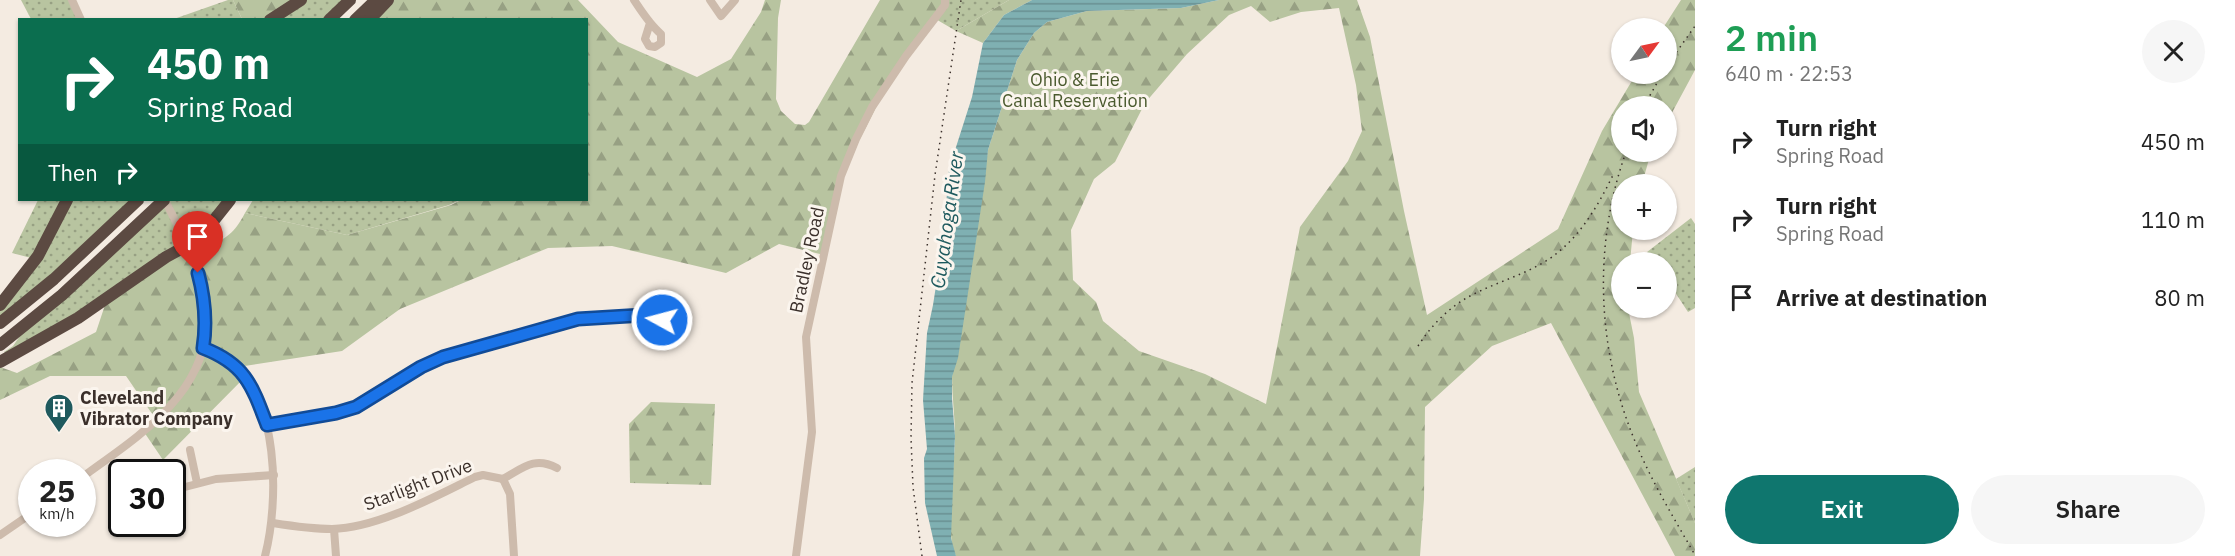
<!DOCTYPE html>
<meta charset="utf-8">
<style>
:root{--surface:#fff;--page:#f6f6f6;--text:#222;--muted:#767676;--accent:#0f766e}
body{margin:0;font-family:"IBM Plex Sans",sans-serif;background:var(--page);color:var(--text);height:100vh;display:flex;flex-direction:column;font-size:22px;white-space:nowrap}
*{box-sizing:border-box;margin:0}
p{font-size:20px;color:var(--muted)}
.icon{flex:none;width:33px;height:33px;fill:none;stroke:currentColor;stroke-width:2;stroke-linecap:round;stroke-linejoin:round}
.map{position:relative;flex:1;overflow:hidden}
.panel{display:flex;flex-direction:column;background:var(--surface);width:540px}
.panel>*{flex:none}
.hud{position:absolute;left:18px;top:18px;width:570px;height:183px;border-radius:0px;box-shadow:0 2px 4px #0004;background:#0b6e4f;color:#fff;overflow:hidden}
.needle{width:39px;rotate:57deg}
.tools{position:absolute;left:1611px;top:18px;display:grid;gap:12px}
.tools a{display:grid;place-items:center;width:66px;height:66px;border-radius:50%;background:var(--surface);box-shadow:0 2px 4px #0004;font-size:30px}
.speed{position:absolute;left:18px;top:459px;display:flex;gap:12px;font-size:30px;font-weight:700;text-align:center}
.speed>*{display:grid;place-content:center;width:78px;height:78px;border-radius:50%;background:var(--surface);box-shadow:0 2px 4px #0004;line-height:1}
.speed small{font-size:15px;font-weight:400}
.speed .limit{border:3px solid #111;border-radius:9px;background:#fff;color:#111}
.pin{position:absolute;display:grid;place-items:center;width:51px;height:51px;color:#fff;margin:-62px -26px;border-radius:50% 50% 50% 0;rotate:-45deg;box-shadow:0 0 6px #0007}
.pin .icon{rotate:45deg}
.me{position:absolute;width:66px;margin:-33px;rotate:277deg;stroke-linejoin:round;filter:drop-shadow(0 0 4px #0008)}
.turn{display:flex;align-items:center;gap:21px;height:126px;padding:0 30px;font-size:27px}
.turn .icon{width:78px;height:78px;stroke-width:2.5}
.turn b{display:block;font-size:42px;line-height:51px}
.then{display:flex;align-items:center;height:57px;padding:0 30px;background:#0003;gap:12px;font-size:22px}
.round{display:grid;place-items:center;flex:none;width:63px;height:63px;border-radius:32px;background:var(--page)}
.headline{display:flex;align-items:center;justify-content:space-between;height:102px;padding:0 30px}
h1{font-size:36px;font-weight:600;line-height:45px;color:#1e9e55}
.action{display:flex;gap:12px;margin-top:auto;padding:12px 30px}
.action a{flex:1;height:69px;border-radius:36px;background:var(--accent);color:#fff;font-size:24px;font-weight:600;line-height:69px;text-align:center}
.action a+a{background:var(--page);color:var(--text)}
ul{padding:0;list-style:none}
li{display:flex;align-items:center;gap:18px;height:78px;padding:0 30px}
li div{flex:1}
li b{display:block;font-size:22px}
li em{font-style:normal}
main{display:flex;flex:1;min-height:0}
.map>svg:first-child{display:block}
</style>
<main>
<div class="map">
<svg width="1695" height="556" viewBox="0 0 1695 556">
<defs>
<pattern id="grass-dots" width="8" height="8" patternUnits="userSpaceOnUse" patternTransform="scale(1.5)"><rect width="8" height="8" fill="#b8c4a0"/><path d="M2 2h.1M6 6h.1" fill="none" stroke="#97a083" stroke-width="1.8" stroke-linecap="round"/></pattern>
<pattern id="forest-firs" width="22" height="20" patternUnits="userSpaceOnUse" patternTransform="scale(1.5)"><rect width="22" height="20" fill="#b8c4a0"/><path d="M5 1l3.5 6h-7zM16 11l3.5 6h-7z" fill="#97a083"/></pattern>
<pattern id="water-rules" width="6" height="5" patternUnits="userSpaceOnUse" patternTransform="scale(1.5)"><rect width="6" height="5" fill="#7fb0b2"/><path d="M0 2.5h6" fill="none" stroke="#699091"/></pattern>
</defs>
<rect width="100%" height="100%" fill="#f4ebe1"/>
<!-- grass -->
<g fill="url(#grass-dots)">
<polygon points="21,0 72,0 81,19 31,19"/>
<polygon points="228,0 233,0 242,19 171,20"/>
<polygon points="301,0 350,0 329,19 270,20"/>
<polygon points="945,0 1009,0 956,31 934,18"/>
<polygon points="38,200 138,200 0,323 0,305 35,259 12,253"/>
<polygon points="164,200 226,200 195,241 7,355 4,352 13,346 31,320"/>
<polygon points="253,200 460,200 449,205 347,235 245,213"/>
<polygon points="1691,218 1695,224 1695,308 1688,312 1667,280 1666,262 1654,262 1647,252"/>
<polygon points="1695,467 1695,523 1676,479"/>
</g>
<!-- forest -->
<g fill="url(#forest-firs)" fill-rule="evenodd">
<polygon points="233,0 301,0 270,20 242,19"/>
<path d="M388,0H578L618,42L697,77L731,59L761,12L765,0H781L778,18L776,99L781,111L795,124L805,125L809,122L880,0H945L891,78L841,176L824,255L779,244L726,273L612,246L548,248L400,309L342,351L238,367L245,377L163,460L144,432L157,421L126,376H50L0,400V367L17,373L96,332L107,299L195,241L207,248C227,237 234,234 245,213L347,235L451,205L461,200H586V20L369,19Z"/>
<polygon points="1009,0 1032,0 1004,15 983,43 956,31"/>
<path d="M1219,0H1357L1370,37L1404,211L1427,315L1558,229L1602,131L1636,74H1666V28H1663L1681,0H1695V70L1667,122L1666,106H1622V152H1651L1642,184H1622V230H1633L1630,262H1622V308H1628L1634,338L1639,392L1695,523V556H1675L1551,323L1492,346L1425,407L1424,499L1420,556H956C944,534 955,465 955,437C955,417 952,397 952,377L988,150L1017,60L1034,33L1047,22L1087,11L1181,8ZM1251,6L1270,22L1301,12L1339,8L1356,85L1362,131L1348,161L1300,227L1266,404L1205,374L1139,351L1103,321L1096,302L1073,280L1071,230L1094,179L1115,162L1145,103L1187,54L1229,15Z"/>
<polygon points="651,402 715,404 711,485 630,483 629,424"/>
</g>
<!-- water -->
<polygon fill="url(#water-rules)" points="1032,0 1219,0 1181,8 1087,11 1047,22 1034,33 1017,60 988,150 985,182 958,358 952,377 952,398 955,436 951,538 956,556 937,556 925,503 924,458 927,449 923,400 927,333 933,305 943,241 949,169 972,97 983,43 1004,15"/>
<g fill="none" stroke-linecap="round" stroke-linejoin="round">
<!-- minor -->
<g stroke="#cdbbac" stroke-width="8">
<polyline points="72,0 81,20"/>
<path d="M634,0C642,12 650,25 661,34V43L655,47L649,46L645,39L650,23"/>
<polyline points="710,0 721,16 735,0"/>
<path d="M203,348C211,352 221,354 228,360C280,396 279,502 265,556"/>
<polyline points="267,425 336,413 355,407 421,367 443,357 578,319 644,315 662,320"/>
<polyline points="190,450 197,483"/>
<path d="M82,477C147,431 225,381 203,289C195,258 179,229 165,200"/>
<polyline points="503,479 510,494 514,556"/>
<path d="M503,479C523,468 534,456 557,468"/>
<polyline points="185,487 216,479 274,475"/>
<path d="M273,523C292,526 312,529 332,529C378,528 434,497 475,477L483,475L503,479"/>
<polyline points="334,529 336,556"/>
<polyline points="0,535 32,513"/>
<polyline points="796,556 812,432 806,337 841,176 856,139 872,107 906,56 945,5 945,0"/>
</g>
<!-- highway -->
<g stroke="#5c4a42" stroke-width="12">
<polyline points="270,20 301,0"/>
<polyline points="329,20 350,0"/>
<polyline points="355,20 376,0"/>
<polyline points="369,20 388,0"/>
<polyline points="0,305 38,256 67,200"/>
<polyline points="0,323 54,279 138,200"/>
<polyline points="0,345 62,295 164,200"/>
<polyline points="0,362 78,318 166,257 199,239 230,200"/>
</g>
<!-- rail -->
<g stroke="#3b302b" stroke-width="1.5" stroke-dasharray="1.5 4.5" stroke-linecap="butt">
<polyline points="1666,67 1695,26"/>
<polyline points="1644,106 1662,74"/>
<path d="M1626,152C1592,247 1597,353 1637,446C1653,484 1675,520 1695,555"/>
<path d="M1418,346C1433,323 1452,304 1478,292C1503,280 1529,273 1552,257C1581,236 1599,204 1614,173"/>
<polyline points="922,556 913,487 911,438 912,383 935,175 961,0"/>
</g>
</g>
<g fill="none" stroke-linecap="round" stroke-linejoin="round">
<!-- route casing -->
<g stroke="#114b97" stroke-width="15">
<path id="route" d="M198,273C205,299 207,322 203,348C245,364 252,385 267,425L336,413L356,407L421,367L443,357L578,319L644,315L662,320"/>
</g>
<!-- route -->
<use href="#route" stroke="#1a73e8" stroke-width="10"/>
</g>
<!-- icons -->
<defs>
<g id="building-pin" transform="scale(1.5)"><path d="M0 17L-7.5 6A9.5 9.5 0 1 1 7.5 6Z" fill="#1f5a5e" stroke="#fbf5ee"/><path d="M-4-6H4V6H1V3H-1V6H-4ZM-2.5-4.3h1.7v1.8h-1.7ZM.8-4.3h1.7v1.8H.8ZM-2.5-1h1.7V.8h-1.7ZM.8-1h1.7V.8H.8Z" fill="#fff"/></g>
</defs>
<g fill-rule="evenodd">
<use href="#building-pin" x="59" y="408"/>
</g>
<g text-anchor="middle" stroke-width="6" stroke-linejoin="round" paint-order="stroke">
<!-- park labels -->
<g font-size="18" fill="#4a5a2e" stroke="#fbf5ee">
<text x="1075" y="86">Ohio &amp; Erie<tspan x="1075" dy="21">Canal Reservation</tspan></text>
</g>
<!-- street labels -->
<g font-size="18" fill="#3b302b" stroke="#fbf5ee">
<text transform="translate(807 260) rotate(-78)" y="6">Bradley Road</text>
<text transform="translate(418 485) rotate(-21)" y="6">Starlight Drive</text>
</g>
<!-- poi labels -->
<g font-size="18" font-weight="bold" fill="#3b302b" stroke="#fbf5ee" text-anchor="start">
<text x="80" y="404">Cleveland<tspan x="80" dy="21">Vibrator Company</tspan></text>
</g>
<!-- water labels -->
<g font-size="20" font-style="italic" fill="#1f5a5e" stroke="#fbf5ee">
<text transform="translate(947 220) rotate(-82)" y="7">Cuyahoga River</text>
</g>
</g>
</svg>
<div class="tools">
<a><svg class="needle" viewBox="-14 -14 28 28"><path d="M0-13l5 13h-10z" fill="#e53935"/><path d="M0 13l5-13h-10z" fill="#767676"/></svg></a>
<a><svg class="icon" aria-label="sound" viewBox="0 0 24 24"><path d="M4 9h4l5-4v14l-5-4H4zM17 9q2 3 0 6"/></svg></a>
<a>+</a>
<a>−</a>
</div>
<div class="speed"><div>25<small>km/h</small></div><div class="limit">30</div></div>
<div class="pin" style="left:198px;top:273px;background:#d93025"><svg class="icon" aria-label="arrive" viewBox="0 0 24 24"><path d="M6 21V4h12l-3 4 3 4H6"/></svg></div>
<svg class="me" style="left:662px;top:320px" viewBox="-20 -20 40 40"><circle r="17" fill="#1a73e8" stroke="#fff" stroke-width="3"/><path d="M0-11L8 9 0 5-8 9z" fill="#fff"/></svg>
<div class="hud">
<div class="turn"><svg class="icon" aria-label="right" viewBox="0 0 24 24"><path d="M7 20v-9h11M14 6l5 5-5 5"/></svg><div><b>450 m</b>Spring Road</div></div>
<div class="then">Then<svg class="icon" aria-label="right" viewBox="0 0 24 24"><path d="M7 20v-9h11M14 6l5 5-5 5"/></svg></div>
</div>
</div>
<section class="panel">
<div class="headline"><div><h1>2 min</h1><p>640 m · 22:53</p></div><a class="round"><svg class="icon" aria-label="close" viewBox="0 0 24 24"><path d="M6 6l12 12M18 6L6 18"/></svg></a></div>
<ul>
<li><svg class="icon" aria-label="right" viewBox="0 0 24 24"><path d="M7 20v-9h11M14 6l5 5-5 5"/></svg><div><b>Turn right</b><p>Spring Road</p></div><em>450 m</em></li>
<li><svg class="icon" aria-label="right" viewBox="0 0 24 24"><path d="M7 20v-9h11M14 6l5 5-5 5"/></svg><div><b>Turn right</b><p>Spring Road</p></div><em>110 m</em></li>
<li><svg class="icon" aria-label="arrive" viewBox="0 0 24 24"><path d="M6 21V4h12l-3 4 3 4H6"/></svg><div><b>Arrive at destination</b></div><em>80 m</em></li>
</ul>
<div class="action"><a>Exit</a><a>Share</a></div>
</section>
</main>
